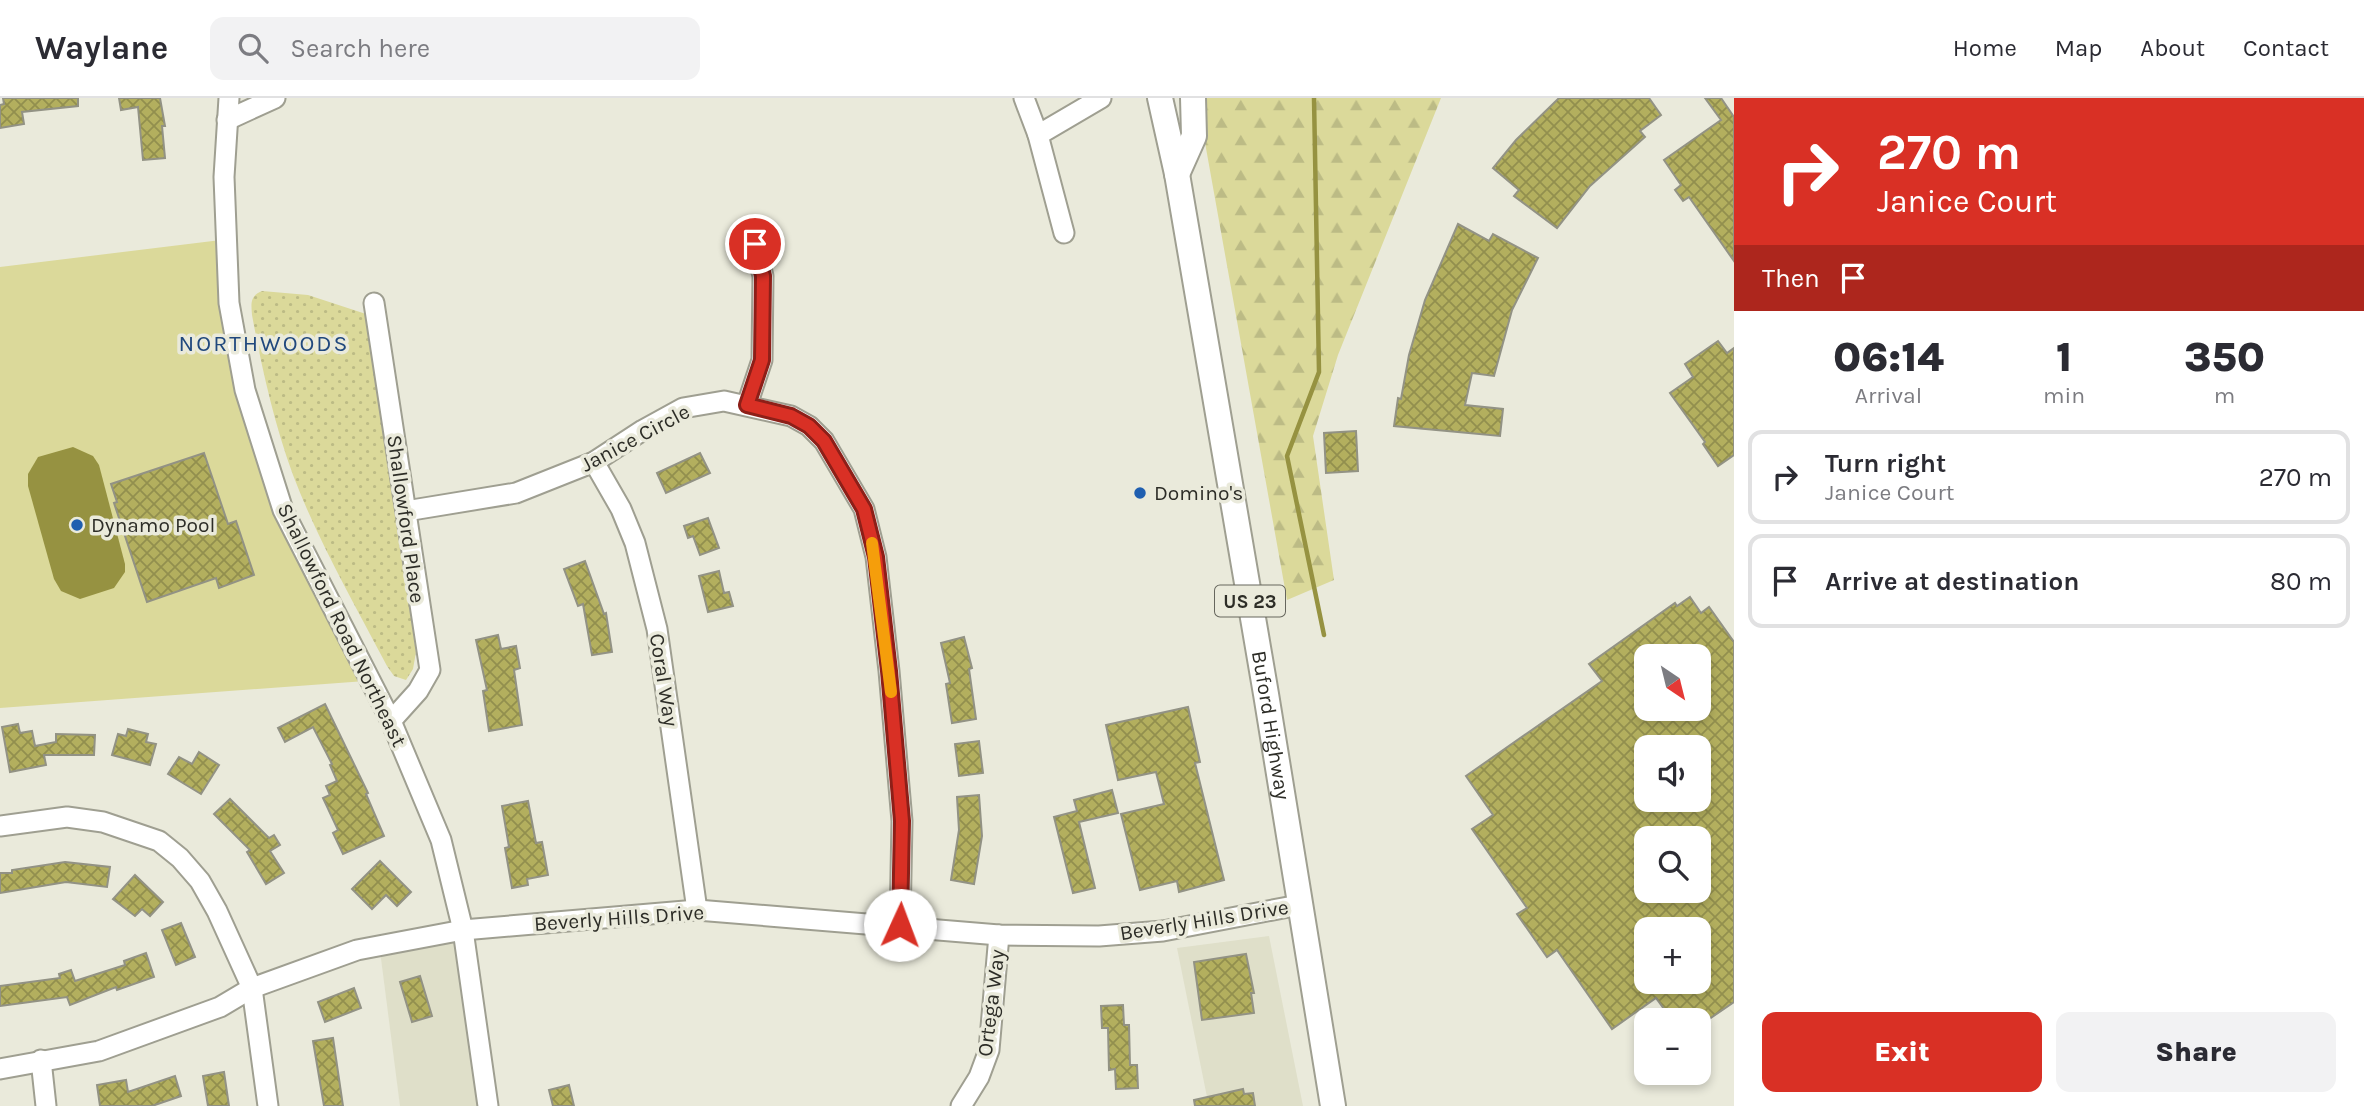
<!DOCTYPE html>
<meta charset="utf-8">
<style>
:root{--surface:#fff;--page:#f2f2f3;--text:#2b2b33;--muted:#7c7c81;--line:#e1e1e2;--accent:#d93025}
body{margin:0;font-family:Karla,sans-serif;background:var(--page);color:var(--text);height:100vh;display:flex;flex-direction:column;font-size:26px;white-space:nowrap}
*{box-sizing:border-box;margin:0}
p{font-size:23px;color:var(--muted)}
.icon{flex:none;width:38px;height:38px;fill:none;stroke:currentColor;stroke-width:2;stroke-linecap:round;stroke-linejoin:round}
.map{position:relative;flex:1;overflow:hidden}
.drawer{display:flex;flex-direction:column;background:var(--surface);width:630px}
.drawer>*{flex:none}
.top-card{background:#d93025;color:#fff;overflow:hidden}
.needle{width:46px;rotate:145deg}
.buttons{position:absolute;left:1634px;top:546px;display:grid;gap:14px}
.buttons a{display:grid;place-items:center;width:77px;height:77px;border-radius:14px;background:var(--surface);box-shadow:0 4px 10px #0003;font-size:35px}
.pin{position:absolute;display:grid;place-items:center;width:60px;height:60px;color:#fff;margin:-30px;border:4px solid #fff;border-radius:50%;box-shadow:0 2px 7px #0007}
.me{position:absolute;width:77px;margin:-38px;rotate:2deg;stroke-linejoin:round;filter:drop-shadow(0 0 5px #0008)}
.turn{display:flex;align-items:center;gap:24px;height:147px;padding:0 28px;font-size:32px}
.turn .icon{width:91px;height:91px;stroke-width:2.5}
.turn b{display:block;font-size:49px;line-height:60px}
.then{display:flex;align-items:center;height:66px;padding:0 28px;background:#0003;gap:14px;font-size:26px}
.eta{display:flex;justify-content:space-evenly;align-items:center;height:119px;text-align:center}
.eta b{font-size:42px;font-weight:800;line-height:49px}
.primary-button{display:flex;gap:14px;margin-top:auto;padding:14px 28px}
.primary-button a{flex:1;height:80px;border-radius:14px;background:var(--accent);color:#fff;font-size:28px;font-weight:800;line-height:80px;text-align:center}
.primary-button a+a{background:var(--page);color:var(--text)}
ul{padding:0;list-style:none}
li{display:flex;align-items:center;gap:21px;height:94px;margin:0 14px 10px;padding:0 14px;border:4px solid var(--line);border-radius:14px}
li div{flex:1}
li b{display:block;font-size:26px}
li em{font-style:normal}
header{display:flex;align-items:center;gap:42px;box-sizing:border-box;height:98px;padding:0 35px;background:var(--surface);border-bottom:2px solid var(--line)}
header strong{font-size:33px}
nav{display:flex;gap:38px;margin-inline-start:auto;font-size:24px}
.search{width:490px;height:63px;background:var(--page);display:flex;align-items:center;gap:18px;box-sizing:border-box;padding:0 24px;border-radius:14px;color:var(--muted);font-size:26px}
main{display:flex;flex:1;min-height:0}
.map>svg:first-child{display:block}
</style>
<header>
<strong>Waylane</strong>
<div class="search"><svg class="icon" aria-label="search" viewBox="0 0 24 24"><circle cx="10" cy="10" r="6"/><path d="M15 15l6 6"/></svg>Search here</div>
<nav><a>Home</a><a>Map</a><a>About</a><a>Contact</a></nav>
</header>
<main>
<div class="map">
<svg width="1734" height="1008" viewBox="0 0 1734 1008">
<defs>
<pattern id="grass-dots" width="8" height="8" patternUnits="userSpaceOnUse" patternTransform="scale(1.75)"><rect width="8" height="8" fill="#dbd99a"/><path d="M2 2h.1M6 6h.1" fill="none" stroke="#bcbb85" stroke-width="1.8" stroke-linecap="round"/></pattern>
<pattern id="forest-firs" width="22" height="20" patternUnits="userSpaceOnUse" patternTransform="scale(1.75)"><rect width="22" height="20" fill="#dbd99a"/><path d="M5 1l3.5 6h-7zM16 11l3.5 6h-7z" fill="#bcbb85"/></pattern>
<pattern id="building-cross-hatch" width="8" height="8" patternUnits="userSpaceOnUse" patternTransform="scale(1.75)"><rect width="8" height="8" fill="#b3af5e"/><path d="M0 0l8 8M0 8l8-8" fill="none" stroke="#928f4e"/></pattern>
</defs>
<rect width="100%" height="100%" fill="#eaeadb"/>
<!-- built -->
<g fill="#dfdfc9">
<polygon points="461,830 485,1008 400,1008 379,845"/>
<polygon points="1269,838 1303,1008 1194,1008 1207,999 1177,850"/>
</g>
<!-- grass -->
<path fill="url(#grass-dots)" d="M262,193L308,197L366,216L416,554L413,571L406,582L394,578L387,568C354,505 318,443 293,377C274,325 262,271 252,217C251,205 250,198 262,193Z"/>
<!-- forest -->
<polygon fill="url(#forest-firs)" points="1197,0 1441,0 1338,257 1313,338 1334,482 1287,502"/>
<!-- garden -->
<polygon fill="#dbd99a" points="221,142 245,276 294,432 379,582 0,610 0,169"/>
<!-- water -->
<polygon fill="#969241" points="73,349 93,358 99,367 125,466 125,474 114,490 80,501 61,493 54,481 28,388 28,376 38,359"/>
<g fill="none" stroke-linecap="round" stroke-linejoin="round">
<!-- stream -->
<polyline stroke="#969241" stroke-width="4.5" points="1314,0 1319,274 1287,358 1324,537"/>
</g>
<!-- building -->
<g fill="url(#building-cross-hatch)" stroke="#929284" stroke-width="2" fill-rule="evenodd">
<polygon points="3,0 78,0 78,8 22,14 24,26 0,30 0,7 4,6"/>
<polygon points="119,0 160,0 165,28 162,28 165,60 143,62 138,9 121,12"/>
<polygon points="1559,0 1649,0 1661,17 1640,33 1645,39 1590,88 1557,130 1514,98 1519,92 1493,70 1516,42"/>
<polygon points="1705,0 1721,0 1734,19 1734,163 1689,99 1683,103 1675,92 1681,87 1664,62 1721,22"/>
<polygon points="1458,126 1489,143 1493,136 1538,160 1512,212 1494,278 1472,275 1465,307 1503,311 1500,338 1394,328 1398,300 1401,301 1409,257 1425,202"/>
<polygon points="1718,243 1727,255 1734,250 1734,357 1718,368 1703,346 1705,344 1670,295 1693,279 1685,266"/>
<polygon points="1356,333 1358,373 1326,375 1324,335"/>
<polygon points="204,355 228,426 236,423 254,477 219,490 216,480 147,504 114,405 117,404 111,386"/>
<polygon points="700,355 710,375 666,395 657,375"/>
<polygon points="708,420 719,450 700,457 693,438 688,440 684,428"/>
<polygon points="585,463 604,516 606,515 612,554 592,557 583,506 578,508 564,471"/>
<polygon points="719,473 724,495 729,494 733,508 708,514 699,478"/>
<path d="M1690,499L1701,515L1709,509L1734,544V904L1699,928V922H1672L1656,900L1612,931L1557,852L1547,859L1517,816L1527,810L1472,731L1493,717L1466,678L1602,583L1589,566L1675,505L1677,508ZM1647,558H1699V611H1647ZM1647,649H1699V702H1647ZM1647,740H1699V793H1647ZM1647,831H1699V884H1647Z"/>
<polygon points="498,537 501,551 516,548 520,570 514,572 522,627 489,633 483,593 487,592 476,542"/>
<polygon points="964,539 972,570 969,571 976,621 952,625 946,586 950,585 941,545"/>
<polygon points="325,606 368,695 366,696 384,738 343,756 333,735 338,732 323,700 330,697 326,688 337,683 330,667 332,666 313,629 285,644 278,630"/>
<polygon points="1188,609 1200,664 1195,665 1224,782 1179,794 1177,783 1140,792 1121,716 1164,706 1156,674 1118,682 1106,627"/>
<polygon points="18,626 20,635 32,633 35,648 56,644 56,636 95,637 94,657 44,657 46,667 10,674 2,629"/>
<polygon points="128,631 148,636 146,644 156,646 150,667 112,657 118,636 126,638"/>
<polygon points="979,643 983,675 959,678 955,646"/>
<polygon points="199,654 219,667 201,696 168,676 179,659 192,666"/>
<polygon points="1112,692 1118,715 1079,724 1095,790 1073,795 1054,719 1077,713 1074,702"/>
<polygon points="979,697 982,738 974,786 951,782 959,732 957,699"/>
<polygon points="230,701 269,740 274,737 280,747 270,753 284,775 266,786 247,754 250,752 214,716"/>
<polygon points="528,703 536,745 542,744 548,777 527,781 528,787 512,790 505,750 509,749 502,708"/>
<polygon points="380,763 411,794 397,808 386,797 372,811 352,791"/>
<polygon points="65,764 110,769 107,789 66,784 0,795 0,775 12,775 12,772"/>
<polygon points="135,777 163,804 150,818 142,811 135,818 113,801"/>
<polygon points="181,825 195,859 176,867 162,832"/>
<polygon points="146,855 154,879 117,892 116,889 70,907 67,899 0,908 0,888 60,880 59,876 71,872 75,883 125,867 124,863"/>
<polygon points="1246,856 1254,895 1251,895 1254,915 1202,922 1194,864"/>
<polygon points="420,878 432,918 412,924 400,884"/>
<polygon points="354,890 361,910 325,924 318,904"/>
<polygon points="1123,907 1124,927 1129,927 1130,967 1137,967 1138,990 1116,991 1115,971 1109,972 1108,930 1102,930 1101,908"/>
<polygon points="333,940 343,1008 324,1008 313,943"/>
<polygon points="224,974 229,1008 208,1008 203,978"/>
<polygon points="175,978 181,998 152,1008 100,1008 97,987 126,982 128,994"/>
<polygon points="569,987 574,1008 553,1008 549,992"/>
<polygon points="1243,991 1244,996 1253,995 1255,1008 1195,1008 1194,1002"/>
</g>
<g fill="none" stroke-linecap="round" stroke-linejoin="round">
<!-- minor casing -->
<g stroke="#9f9f91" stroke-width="23">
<g id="minor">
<polyline points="229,0 224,79 229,205 245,292 283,412 391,623 441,742 463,832 488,1008"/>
<polyline points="1024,0 1038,37"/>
<polyline points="227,22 275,0"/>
<polyline points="1064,135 1038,37 1101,0"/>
<polyline points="374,205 430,572 418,593 391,623"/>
<polyline points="747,307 762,262 763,178 755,146"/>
<polyline points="594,364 621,411 635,445 657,531 697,812"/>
<polyline points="406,413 516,395 594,364 643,332 683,310 724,303 791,318 809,328 824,343 864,411 876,459 889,573 902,723 900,827"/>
<polyline points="0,728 67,719 103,724 159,743 180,760 200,783 217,813 252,890 268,1008"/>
<polyline points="41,962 46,1008"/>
<polyline points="0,971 99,953 220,909 252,890 357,852 463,832 697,812 999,837 1099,838 1163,833 1299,807"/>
<polyline points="961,1008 979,979 989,952 999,837"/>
</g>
</g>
<!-- major casing -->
<g stroke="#9f9f91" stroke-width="28">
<g id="major">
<path id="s1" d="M1160,0L1177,76L1266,596L1333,1008"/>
<polyline points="1177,76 1194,38 1193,0"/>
</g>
</g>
<!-- minor -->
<use href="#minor" stroke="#fff" stroke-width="19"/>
<!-- major -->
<use href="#major" stroke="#fff" stroke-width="24"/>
</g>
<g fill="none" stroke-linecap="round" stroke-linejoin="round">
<!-- route casing -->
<g stroke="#8d1f18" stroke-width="18">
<polyline id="route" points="755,146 763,178 762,262 747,307 791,318 809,328 824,343 864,411 876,459 889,573 902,723 900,827"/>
</g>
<!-- route -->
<use href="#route" stroke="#d93025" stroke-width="12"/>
<!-- slow -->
<polyline stroke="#f59e0b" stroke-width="12" points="872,445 891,594"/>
</g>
<!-- markers -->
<g fill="#1f5fb0" stroke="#eaeadb" stroke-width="2.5">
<circle cx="1140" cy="395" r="7"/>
<circle cx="77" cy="427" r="7"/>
</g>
<g text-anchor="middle" stroke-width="7" stroke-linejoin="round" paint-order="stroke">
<!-- shield labels -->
<rect fill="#eaeadb" stroke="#66665d" stroke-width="2" x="1215" y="487.5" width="70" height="31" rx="5"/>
<g font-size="19" font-weight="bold" fill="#2d2d27">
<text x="1250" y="510">US 23</text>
</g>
<!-- street labels -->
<g font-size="21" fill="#2d2d27" stroke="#eaeadb">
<text transform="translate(635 340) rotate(-28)" y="7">Janice Circle</text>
<text transform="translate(406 421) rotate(82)" y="7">Shallowford Place</text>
<text transform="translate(342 527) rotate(64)" y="7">Shallowford Road Northeast</text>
<text transform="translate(664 582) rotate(81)" y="7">Coral Way</text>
<text dy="7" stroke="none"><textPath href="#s1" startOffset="637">Buford Highway</textPath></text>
<text transform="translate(619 820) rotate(-4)" y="7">Beverly Hills Drive</text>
<text transform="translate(1204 822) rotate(-9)" y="7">Beverly Hills Drive</text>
<text transform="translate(991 905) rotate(-83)" y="7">Ortega Way</text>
</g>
<!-- poi labels -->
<g font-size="21" fill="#2d2d27" stroke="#eaeadb" text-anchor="start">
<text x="1154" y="402">Domino's</text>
<text x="91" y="434">Dynamo Pool</text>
</g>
<!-- neighbourhood labels -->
<g font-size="23" letter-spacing="2" fill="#20487d" stroke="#eaeadb">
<text x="264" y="253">NORTHWOODS</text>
</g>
</g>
</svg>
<div class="buttons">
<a><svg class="needle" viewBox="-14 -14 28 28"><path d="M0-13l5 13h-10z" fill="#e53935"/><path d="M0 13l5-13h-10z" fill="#7c7c81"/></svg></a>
<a><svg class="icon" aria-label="sound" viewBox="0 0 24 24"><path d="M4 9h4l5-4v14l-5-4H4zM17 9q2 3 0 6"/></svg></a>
<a><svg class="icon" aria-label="search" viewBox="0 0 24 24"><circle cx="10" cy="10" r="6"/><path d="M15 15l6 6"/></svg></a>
<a>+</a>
<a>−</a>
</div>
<div class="pin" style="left:755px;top:146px;background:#d93025"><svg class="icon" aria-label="arrive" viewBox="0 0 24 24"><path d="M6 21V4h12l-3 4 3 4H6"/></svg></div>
<svg class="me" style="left:900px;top:827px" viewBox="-20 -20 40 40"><circle r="19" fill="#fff"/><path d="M0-13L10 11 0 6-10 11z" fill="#d93025"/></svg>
</div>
<section class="drawer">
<div class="top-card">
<div class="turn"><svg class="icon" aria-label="right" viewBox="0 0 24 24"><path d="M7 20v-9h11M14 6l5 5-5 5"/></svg><div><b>270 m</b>Janice Court</div></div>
<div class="then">Then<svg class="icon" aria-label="arrive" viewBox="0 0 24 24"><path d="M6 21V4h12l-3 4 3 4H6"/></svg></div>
</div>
<div class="eta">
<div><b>06:14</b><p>Arrival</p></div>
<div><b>1</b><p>min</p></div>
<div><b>350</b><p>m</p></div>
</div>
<ul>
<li><svg class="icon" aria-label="right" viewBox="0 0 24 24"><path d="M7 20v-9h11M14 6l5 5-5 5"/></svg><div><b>Turn right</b><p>Janice Court</p></div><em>270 m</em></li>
<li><svg class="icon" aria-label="arrive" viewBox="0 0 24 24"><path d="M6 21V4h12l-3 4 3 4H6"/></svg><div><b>Arrive at destination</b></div><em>80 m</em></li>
</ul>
<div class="primary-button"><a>Exit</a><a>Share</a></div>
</section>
</main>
